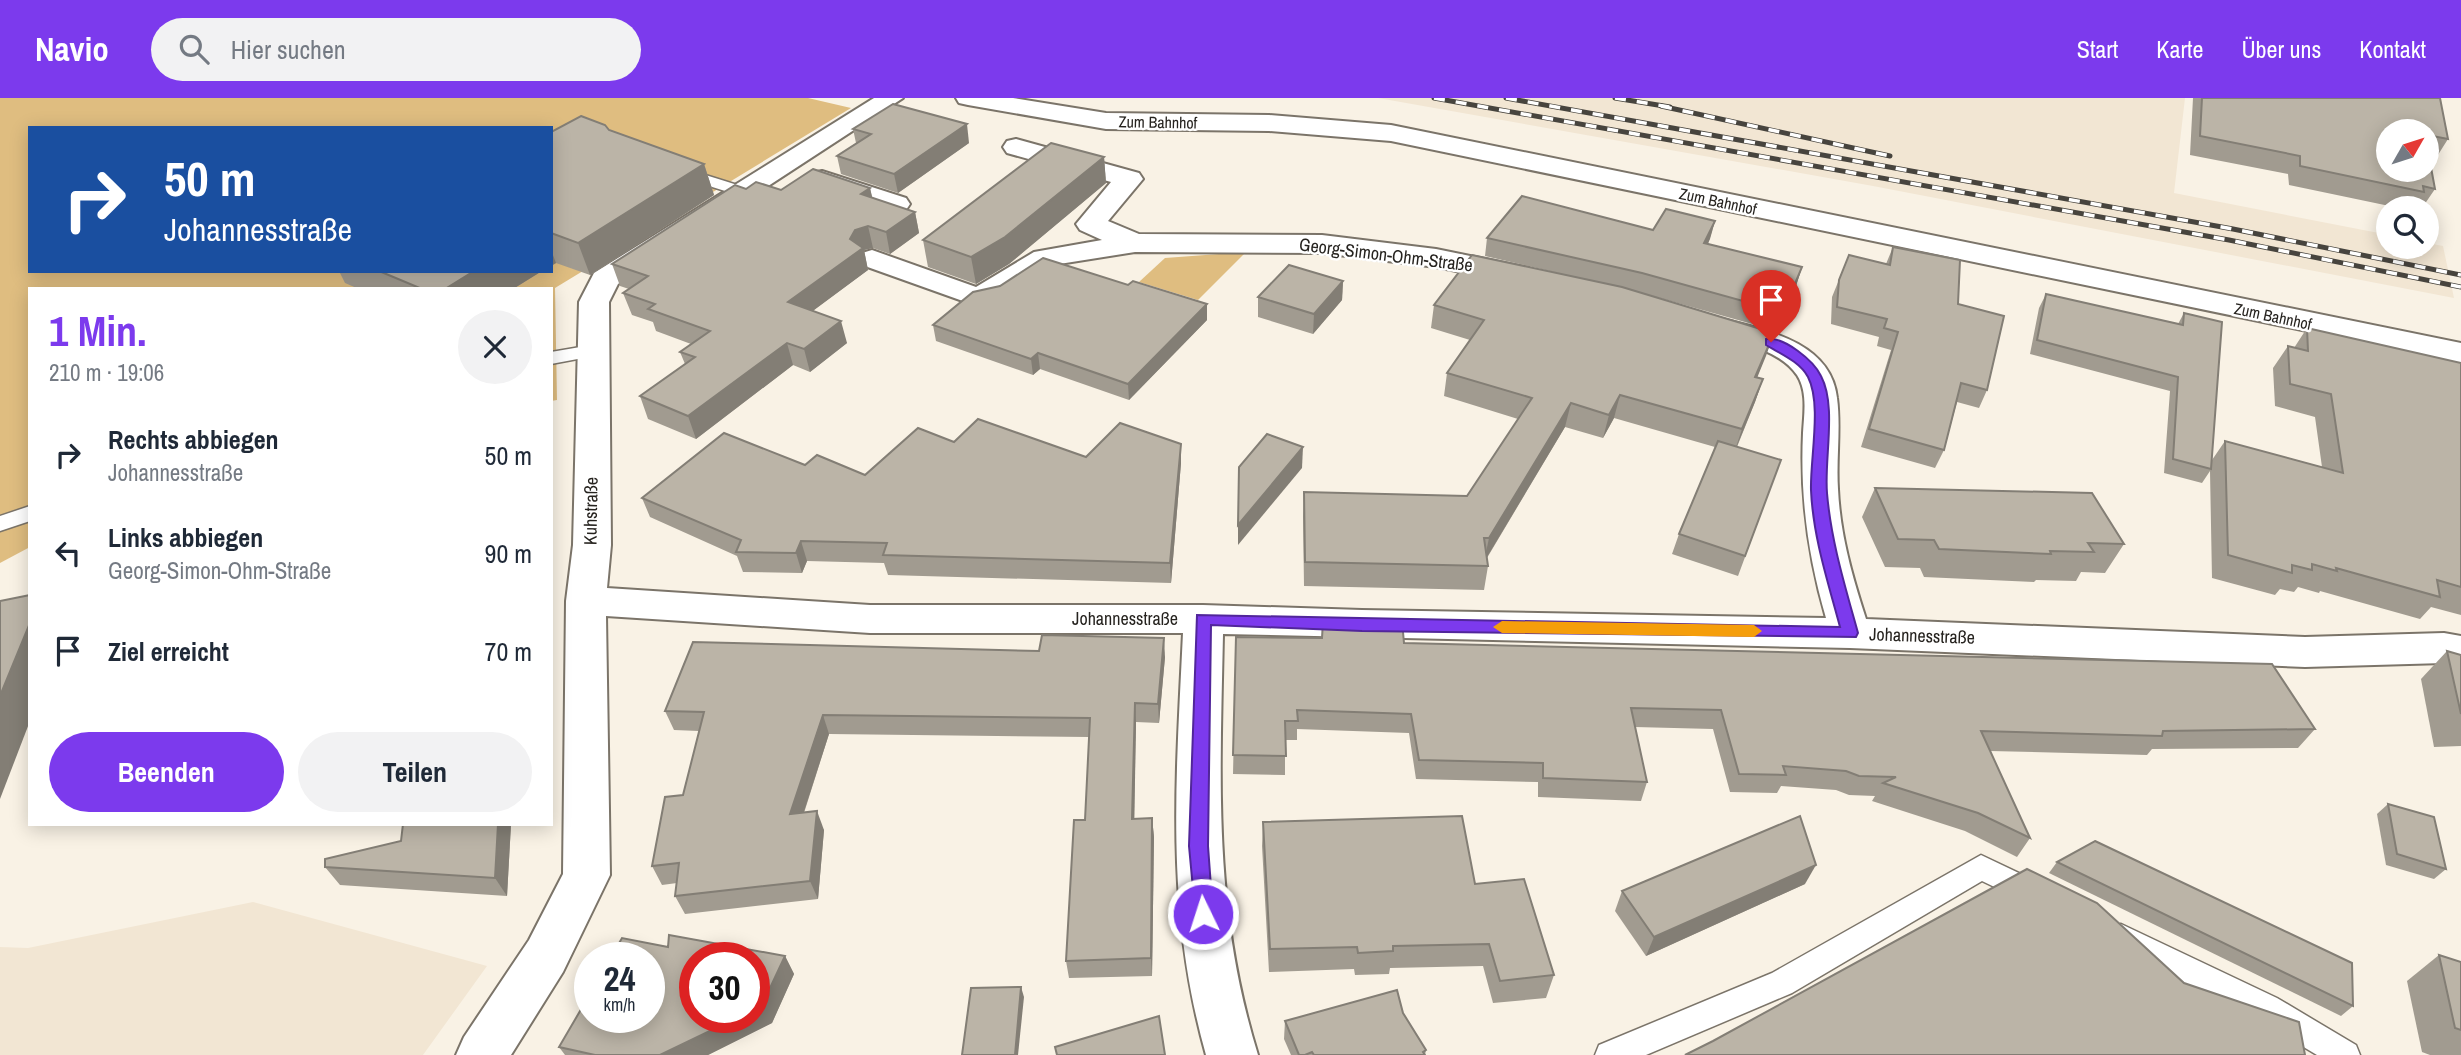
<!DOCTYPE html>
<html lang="de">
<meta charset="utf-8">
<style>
:root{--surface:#fff;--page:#f2f2f3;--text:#1f2937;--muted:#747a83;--accent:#7c3aed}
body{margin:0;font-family:"Archivo Narrow",sans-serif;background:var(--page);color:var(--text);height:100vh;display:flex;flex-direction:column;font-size:26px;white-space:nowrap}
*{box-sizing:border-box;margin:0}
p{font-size:23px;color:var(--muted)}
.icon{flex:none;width:38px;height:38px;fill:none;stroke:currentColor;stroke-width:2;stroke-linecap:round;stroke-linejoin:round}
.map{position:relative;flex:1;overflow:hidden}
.sheet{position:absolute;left:28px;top:189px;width:525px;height:539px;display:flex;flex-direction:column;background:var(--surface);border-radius:0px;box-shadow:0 4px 18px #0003}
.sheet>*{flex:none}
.hud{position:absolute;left:28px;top:28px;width:525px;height:147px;border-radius:0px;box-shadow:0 4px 18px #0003;background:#1a4fa0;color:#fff;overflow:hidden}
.needle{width:46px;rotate:51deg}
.tools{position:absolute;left:2376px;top:21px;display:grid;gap:14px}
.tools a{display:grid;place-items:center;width:63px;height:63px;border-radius:50%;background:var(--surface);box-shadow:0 4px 18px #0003;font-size:35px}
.speed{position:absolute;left:574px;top:844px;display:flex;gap:14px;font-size:35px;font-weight:700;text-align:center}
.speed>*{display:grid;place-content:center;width:91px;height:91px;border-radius:50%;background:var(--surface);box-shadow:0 4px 18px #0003;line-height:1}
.speed small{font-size:18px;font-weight:400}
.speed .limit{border:10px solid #d22;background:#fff;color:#111}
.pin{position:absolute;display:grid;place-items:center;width:60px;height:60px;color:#fff;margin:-72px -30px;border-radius:50% 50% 50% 0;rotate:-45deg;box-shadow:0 0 7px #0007}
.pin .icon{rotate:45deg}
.me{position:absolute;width:77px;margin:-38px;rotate:356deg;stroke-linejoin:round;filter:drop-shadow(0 0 5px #0008)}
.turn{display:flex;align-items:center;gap:24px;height:147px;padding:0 21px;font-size:32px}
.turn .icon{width:91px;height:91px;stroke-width:2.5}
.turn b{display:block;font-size:49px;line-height:60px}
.round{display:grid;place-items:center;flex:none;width:74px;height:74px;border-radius:37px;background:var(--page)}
.head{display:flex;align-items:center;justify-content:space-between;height:119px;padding:0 21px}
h1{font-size:42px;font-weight:700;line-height:52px;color:var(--accent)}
.cta{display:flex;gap:14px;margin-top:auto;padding:14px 21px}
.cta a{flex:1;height:80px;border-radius:42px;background:var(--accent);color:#fff;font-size:28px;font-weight:700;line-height:80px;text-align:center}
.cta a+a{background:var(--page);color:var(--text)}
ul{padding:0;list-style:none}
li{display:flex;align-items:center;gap:21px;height:98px;padding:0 21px}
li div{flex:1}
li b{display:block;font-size:26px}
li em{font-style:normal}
header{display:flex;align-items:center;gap:42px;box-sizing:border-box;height:98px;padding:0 35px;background:var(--accent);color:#fff}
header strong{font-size:33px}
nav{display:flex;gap:38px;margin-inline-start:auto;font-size:24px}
.search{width:490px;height:63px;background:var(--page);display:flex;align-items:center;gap:18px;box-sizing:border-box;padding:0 24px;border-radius:38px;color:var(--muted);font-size:26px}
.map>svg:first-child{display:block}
</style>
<header>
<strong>Navio</strong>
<div class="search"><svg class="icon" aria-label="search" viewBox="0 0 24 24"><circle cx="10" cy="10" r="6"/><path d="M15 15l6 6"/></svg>Hier suchen</div>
<nav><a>Start</a><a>Karte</a><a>Über uns</a><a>Kontakt</a></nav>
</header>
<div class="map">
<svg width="2461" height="957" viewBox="0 0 2461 957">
<rect width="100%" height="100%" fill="#f9f2e5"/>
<!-- built -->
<g fill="#f2e6d3">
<polygon points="1378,0 2185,0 2174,95 2389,137 2389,149 2427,149 2427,145 2443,148 2454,200 1873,88"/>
<polygon points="253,804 487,868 423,957 0,957 0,849 28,850"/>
</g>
<!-- green -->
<g fill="#dfbd80" fill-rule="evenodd">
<path d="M0,0H808L851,10L555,190L557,302L551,303V191H30V449L0,465ZM30,30H551V173H30Z"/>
<polygon points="1246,154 1198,202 1139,184 1165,160"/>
</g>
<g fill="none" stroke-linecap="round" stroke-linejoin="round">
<!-- lane casing -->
<g stroke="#7b7469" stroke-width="3">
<g id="lane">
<polygon points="680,69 747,90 749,93 741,98 674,77 672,74"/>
<polygon points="592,247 601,253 599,257 551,266 551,254"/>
<polygon points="30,408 30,423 0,433 0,418"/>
<polygon points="1981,757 2044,787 2048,796 2044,805 2034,808 1982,783 1792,895 1646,957 1595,957 1599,947 1772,875"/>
<polygon points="2121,826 2277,900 2356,947 2360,957 2317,957 2255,920 2111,848 2107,839 2111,830"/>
</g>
</g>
<!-- street casing -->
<g stroke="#7b7469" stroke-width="4">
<g id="street">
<path d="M874,0H903L618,186L609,204L611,447L607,490L870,507H1203L1362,512L1826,520C1808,458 1800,399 1803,335C1804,316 1808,294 1797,277C1779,251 1739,244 1711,237L1706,230L1711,223L1722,221C1766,232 1831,244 1837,300C1841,329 1836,361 1838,391C1840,436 1852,478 1866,521L2305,539L2444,535L2461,538V568L2444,565L2305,569L1850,550L1223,536C1220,685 1213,812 1258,957H1206C1165,811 1176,684 1183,535H870L606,518L610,777L563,874L511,957H456L464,939L529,842L563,776L566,503L573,447L579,204L594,175Z"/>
<polygon points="956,0 1013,0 1106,15 1269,17 1391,27 2461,245 2461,265 1391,43 1269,33 1106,31 968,7 959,5"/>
<polygon points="1016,41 1139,75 1143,81 1108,123 1139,136 1322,137 1436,151 1529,170 1533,176 1529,182 1518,185 1436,169 1322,155 1135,154 1053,167 1001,202 974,207 862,167 857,161 862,155 872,152 976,189 1034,154 1102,142 1080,132 1076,126 1111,84 1007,55 1003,49 1007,43"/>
<polygon points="822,73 906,100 910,106 906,112 896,114 812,87 808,81 812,75"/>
</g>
</g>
<!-- lane -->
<use href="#lane" fill="#fff" fill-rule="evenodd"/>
<!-- street -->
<use href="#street" fill="#fff" fill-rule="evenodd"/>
<!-- rail casing -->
<g stroke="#47443e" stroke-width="5">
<g id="rail">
<polyline points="1434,0 2229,142 2461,189"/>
<polyline points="1506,0 2233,131 2461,177"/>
<polyline points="1615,0 1670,9"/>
<polyline points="1661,8 1890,58"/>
</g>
</g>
<!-- rail -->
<use href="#rail" stroke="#fff" stroke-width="3.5" stroke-dasharray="11" stroke-linecap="butt"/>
</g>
<!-- wall -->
<g fill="#a19b90" fill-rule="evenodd">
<path d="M2193,0H2440L2448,41L2436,60L2429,58L2435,91L2422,110L2414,108L2412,110H2399L2289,87L2288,76L2190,57ZM2427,33V72H2389Z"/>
<polygon points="853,31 969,45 898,95 841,76 837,58 856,45"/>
<polygon points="609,32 704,66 714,97 590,177 556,165 551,168 551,34"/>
<polygon points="1104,59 1106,85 1009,166 976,186 928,169 923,142"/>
<polygon points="870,90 872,100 915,114 919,135 890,156 873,150 864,152 868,172 812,213 847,245 810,274 793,267 696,341 648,321 640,298 685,266 680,254 691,246 656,233 653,224 632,217 623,195 629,191 620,188 612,166 746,91 781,92"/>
<polygon points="1715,123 1708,146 1802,169 1796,188 1777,233 1635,193 1774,235 1757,279 1763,281 1755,304 1737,349 1781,362 1738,478 1672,456 1679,436 1715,349 1614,320 1603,340 1565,329 1487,460 1488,468 1484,492 1304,488 1303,418 1304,394 1467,398 1518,321 1444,298 1447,275 1470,242 1431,230 1434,207 1562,176 1485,158 1487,140 1653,132"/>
<polygon points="1893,149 1958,206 1987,292 1979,310 1957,304 1944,352 1935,370 1861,349 1891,252 1877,248 1879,239 1831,226 1832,199 1849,157 1886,166"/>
<polygon points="339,173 542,173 513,191 359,191 345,185"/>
<polygon points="1343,183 1342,202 1313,236 1258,219 1258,199"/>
<polygon points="2046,196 2178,226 2184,215 2212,362 2225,343 2322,369 2315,319 2275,308 2273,270 2288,248 2294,250 2307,230 2461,265 2461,517 2431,509 2420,521 2320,493 2319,495 2298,489 2294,494 2280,491 2275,497 2212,480 2210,373 2202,385 2164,375 2170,293 2030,256 2039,210"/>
<polygon points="1207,222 1129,302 1040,271 1033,277 936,243 933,227"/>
<polygon points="954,344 1086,359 1181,346 1181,365 1171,485 888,477 884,465 807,463 802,475 743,474 737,458 650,419 642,400 805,367 865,377"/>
<polygon points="1875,390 2124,446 2105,475 2081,474 2076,483 2036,482 2034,484 1924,479 1920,470 1885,469 1862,419"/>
<polygon points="1236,539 1404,545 2315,631 2298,650 2152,651 2147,657 1990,653 2030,740 2017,759 1965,733 1872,703 1875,698 1849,697 1836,692 1781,688 1777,695 1730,694 1713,631 1635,629 1647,684 1641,703 1538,699 1538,684 1416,681 1409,635 1297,631 1297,642 1285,642 1285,677 1233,676"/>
<polygon points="2447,553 2461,557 2461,648 2434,649 2421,581"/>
<polygon points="1165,559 1159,625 1136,624 1134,721 1152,720 1154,739 1152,878 1069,880 1066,863 1085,722 1089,639 829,636 804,715 824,732 818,801 685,816 675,798 677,785 662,787 652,768 683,697 699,633 674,632 665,613"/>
<polygon points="2388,706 2446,771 2434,781 2386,767 2377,716"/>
<polygon points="1263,724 1475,786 1554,877 1546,900 1493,905 1483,868 1390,870 1389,876 1355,877 1354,871 1269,874 1262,748"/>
<polygon points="403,726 511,726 507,798 340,787 325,769 401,743"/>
<polygon points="2057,764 2353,908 2341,918 2049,775"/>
<polygon points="1805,786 1646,858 1615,813 1622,793"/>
<polygon points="668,849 785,858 794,876 772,925 708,957 565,957 559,949"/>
<polygon points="2439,857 2461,864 2461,957 2430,957 2422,954 2407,883"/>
<polygon points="1403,915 1426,952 1425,957 1291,957 1284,941 1285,923"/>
</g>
<!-- shaded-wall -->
<g fill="#837e75">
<polygon points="967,26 969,45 898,95 894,76"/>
<polygon points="1104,59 1106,85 1009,166 976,186 971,159"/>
<polygon points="704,66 714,97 590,177 578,145"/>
<polygon points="870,90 875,111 861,96"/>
<polygon points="915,114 919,135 890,156 886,134"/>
<polygon points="1715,123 1710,141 1699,164 1704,145"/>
<polygon points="868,128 873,150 864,152 868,172 794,227 788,204 850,141 855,132"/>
<polygon points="551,152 556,165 551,168"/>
<polygon points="1802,169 1796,188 1777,233 1783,214"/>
<polygon points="474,173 542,173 513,191 445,191"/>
<polygon points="1343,183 1342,202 1313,236 1314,216"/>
<polygon points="1207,206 1207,222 1129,302 1128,286"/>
<polygon points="841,223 847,245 810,274 804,251"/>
<polygon points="1774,235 1766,258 1748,302 1755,279"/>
<polygon points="787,245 793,267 696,341 688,318"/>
<polygon points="1038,255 1040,271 1033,277 1031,261"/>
<polygon points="1763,281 1755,304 1734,355 1742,331"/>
<polygon points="1620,297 1614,320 1603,340 1609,317"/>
<polygon points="1571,305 1565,329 1484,464 1489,440"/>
<polygon points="1181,346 1181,365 1171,485 1170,465"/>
<polygon points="1303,349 1302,370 1238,447 1238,427"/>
<polygon points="801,443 807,463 802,475 796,455"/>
<polygon points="30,525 30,623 0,701 0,598"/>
<polygon points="1164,540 1165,559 1159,625 1158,606"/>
<polygon points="1135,605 1136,624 1134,740 1132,721"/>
<polygon points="823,617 829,636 797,735 790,716"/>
<polygon points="817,713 824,732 818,801 810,783"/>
<polygon points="1152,720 1154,739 1152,878 1151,860"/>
<polygon points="498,726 511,726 507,798 495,780"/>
<polygon points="1816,767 1805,786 1646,858 1654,839"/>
<polygon points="785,858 794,876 772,925 708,957 660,957 739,919 754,919 754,911"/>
<polygon points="1021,889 1024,899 1018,957 1015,957"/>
</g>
<!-- building -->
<g fill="#bbb4a7" stroke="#837e75" stroke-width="2">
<polygon points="2202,0 2440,0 2448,41 2427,37 2427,33 2389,33 2389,72 2427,72 2427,48 2435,91 2423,88 2424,94 2300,68 2300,58 2200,38"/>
<polygon points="893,6 967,26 894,76 837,58 871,36 853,31"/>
<polygon points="581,18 605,27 609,32 704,66 578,145 551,135 551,34"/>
<polygon points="1051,45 1104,59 1005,139 971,159 923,142"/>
<polygon points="813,71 870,90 861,96 915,114 886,134 868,128 855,132 850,141 863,150 788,204 841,223 804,251 787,245 688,318 640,298 695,259 680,254 710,233 648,211 655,206 623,195 648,178 612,166 735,87 746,91 756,84 781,92"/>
<polygon points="1522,98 1653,132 1666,111 1715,123 1704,145 1802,169 1783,214 1642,175 1487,140"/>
<polygon points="1893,149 1960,162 1958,206 2004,218 1987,292 1961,285 1944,352 1869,331 1898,234 1884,230 1887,221 1837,209 1839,182 1849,157 1890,167"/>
<polygon points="1472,157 1622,189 1774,235 1755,279 1763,281 1742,331 1620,297 1609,317 1571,305 1489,440 1484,440 1488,468 1305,464 1304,394 1467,398 1532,300 1447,275 1484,222 1434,207"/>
<polygon points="1043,160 1128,187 1133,183 1207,206 1128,286 1038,255 1031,261 933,227 973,194 1000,188"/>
<polygon points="1289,167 1343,183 1314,216 1258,199"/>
<polygon points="379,173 474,173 445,191 422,191"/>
<polygon points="2046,196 2183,227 2184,215 2222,224 2211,371 2173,361 2178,279 2037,242"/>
<polygon points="2307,230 2461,265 2461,489 2437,482 2440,499 2336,470 2337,473 2312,466 2312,472 2292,467 2292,475 2228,457 2225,343 2343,375 2331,296 2290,286 2288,248 2308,253"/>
<polygon points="978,321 1086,359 1120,325 1181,346 1170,465 883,457 887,445 801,443 796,455 736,454 741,442 642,400 724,335 805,367 817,357 865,377 918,330 954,344"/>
<polygon points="1267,336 1303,349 1238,427 1239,369"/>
<polygon points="1718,343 1781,362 1745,458 1679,436"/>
<polygon points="1875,390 2092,395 2124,446 2088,445 2094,454 2050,453 2051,456 1939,451 1934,442 1898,441"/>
<polygon points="30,497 30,525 0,598 0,503"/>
<polygon points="1323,523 1402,523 1404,545 2272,566 2315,631 2163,633 2162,638 1981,633 2030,740 1978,715 1883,685 1896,679 1859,678 1846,673 1783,668 1786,677 1739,676 1721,612 1631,610 1647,684 1543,680 1543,665 1419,662 1411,616 1297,612 1298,623 1285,623 1286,658 1233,657 1236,539 1322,540"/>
<polygon points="1042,537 1164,540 1158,606 1135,605 1132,721 1152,720 1151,860 1066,863 1074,722 1085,722 1090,620 823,617 790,716 817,713 810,783 675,798 679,765 652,768 665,699 683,697 704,614 665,613 693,544 1039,553"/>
<polygon points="2447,553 2461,557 2461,616"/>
<polygon points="2388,706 2434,719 2446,771 2397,756"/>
<polygon points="1462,718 1475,786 1524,781 1554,877 1500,883 1489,846 1393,848 1393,853 1358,855 1357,849 1270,851 1263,724"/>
<polygon points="1800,718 1816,767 1654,839 1622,793"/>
<polygon points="403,726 498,726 495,780 325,769 325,761 401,743"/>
<polygon points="2095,743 2352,865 2353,908 2057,764"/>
<polygon points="2027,771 2097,805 2184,885 2299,924 2305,957 1685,957 1713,943"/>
<polygon points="669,837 785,858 762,907 754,911 754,859 695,859 695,919 739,919 660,957 595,957 559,949 590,896 590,919 649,919 649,859 611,859 622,840 668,849"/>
<polygon points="2439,857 2461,864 2461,932 2455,930"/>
<polygon points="1021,889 1015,957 962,957 971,890"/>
<polygon points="1397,892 1403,915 1426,952 1423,954 1425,957 1314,957 1312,954 1305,957 1299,957 1285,923"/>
<polygon points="1159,918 1165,957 1057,957 1055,949"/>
</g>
<!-- route -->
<path fill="#7c3aed" stroke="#51269a" stroke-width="2" d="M1766,241C1784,238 1814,263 1821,278C1837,308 1824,361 1827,395C1831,443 1845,488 1858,535L1856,539L1362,533L1211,527L1208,748L1213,816L1210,823L1203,825L1196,823L1189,748L1197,517L1840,529C1828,484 1813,439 1811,392C1810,361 1822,306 1808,279C1800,264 1781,256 1766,247Z"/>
<!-- slow -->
<polygon fill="#f59e0b" points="1502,523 1754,527 1762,533 1754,539 1502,535 1493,529"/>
<g text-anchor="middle" stroke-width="5" stroke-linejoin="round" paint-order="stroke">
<!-- far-street labels -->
<g font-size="16" fill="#26231f" stroke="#fff">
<text transform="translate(1158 24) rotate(1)" y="6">Zum Bahnhof</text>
<text transform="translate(1718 103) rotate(12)" y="6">Zum Bahnhof</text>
<text transform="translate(2273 218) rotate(12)" y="6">Zum Bahnhof</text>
</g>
<!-- street labels -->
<g font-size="18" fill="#26231f" stroke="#fff">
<text transform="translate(1386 157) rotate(7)" y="6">Georg-Simon-Ohm-Straße</text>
<text transform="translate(591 413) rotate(-89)" y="6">Kuhstraße</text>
<text x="1125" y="527">Johannesstraße</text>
<text transform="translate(1922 538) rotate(2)" y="6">Johannesstraße</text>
</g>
</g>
</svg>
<div class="tools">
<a><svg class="needle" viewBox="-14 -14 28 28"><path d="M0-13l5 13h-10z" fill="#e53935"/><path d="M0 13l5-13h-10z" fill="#747a83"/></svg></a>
<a><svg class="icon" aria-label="search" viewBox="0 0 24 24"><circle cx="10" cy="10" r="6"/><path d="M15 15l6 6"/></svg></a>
</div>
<div class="speed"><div>24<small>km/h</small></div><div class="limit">30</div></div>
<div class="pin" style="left:1771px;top:244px;background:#d93025"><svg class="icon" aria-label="arrive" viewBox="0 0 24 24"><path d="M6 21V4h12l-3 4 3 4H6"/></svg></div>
<svg class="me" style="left:1203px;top:816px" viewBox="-20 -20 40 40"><circle r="17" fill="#7c3aed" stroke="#fff" stroke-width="3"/><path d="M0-11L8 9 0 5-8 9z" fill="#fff"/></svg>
<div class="hud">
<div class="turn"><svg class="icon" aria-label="right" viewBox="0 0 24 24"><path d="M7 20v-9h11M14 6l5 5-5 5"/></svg><div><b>50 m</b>Johannesstraße</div></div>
</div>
<section class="sheet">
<div class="head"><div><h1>1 Min.</h1><p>210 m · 19:06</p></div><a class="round"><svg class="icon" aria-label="close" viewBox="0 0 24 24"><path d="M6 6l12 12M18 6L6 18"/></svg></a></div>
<ul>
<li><svg class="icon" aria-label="right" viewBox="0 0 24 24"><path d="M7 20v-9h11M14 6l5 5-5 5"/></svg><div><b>Rechts abbiegen</b><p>Johannesstraße</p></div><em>50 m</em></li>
<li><svg class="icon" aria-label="left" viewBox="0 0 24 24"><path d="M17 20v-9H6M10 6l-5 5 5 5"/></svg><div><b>Links abbiegen</b><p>Georg-Simon-Ohm-Straße</p></div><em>90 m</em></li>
<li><svg class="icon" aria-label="arrive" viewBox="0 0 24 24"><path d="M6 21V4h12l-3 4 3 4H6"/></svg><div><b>Ziel erreicht</b></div><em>70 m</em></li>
</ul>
<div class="cta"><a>Beenden</a><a>Teilen</a></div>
</section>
</div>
